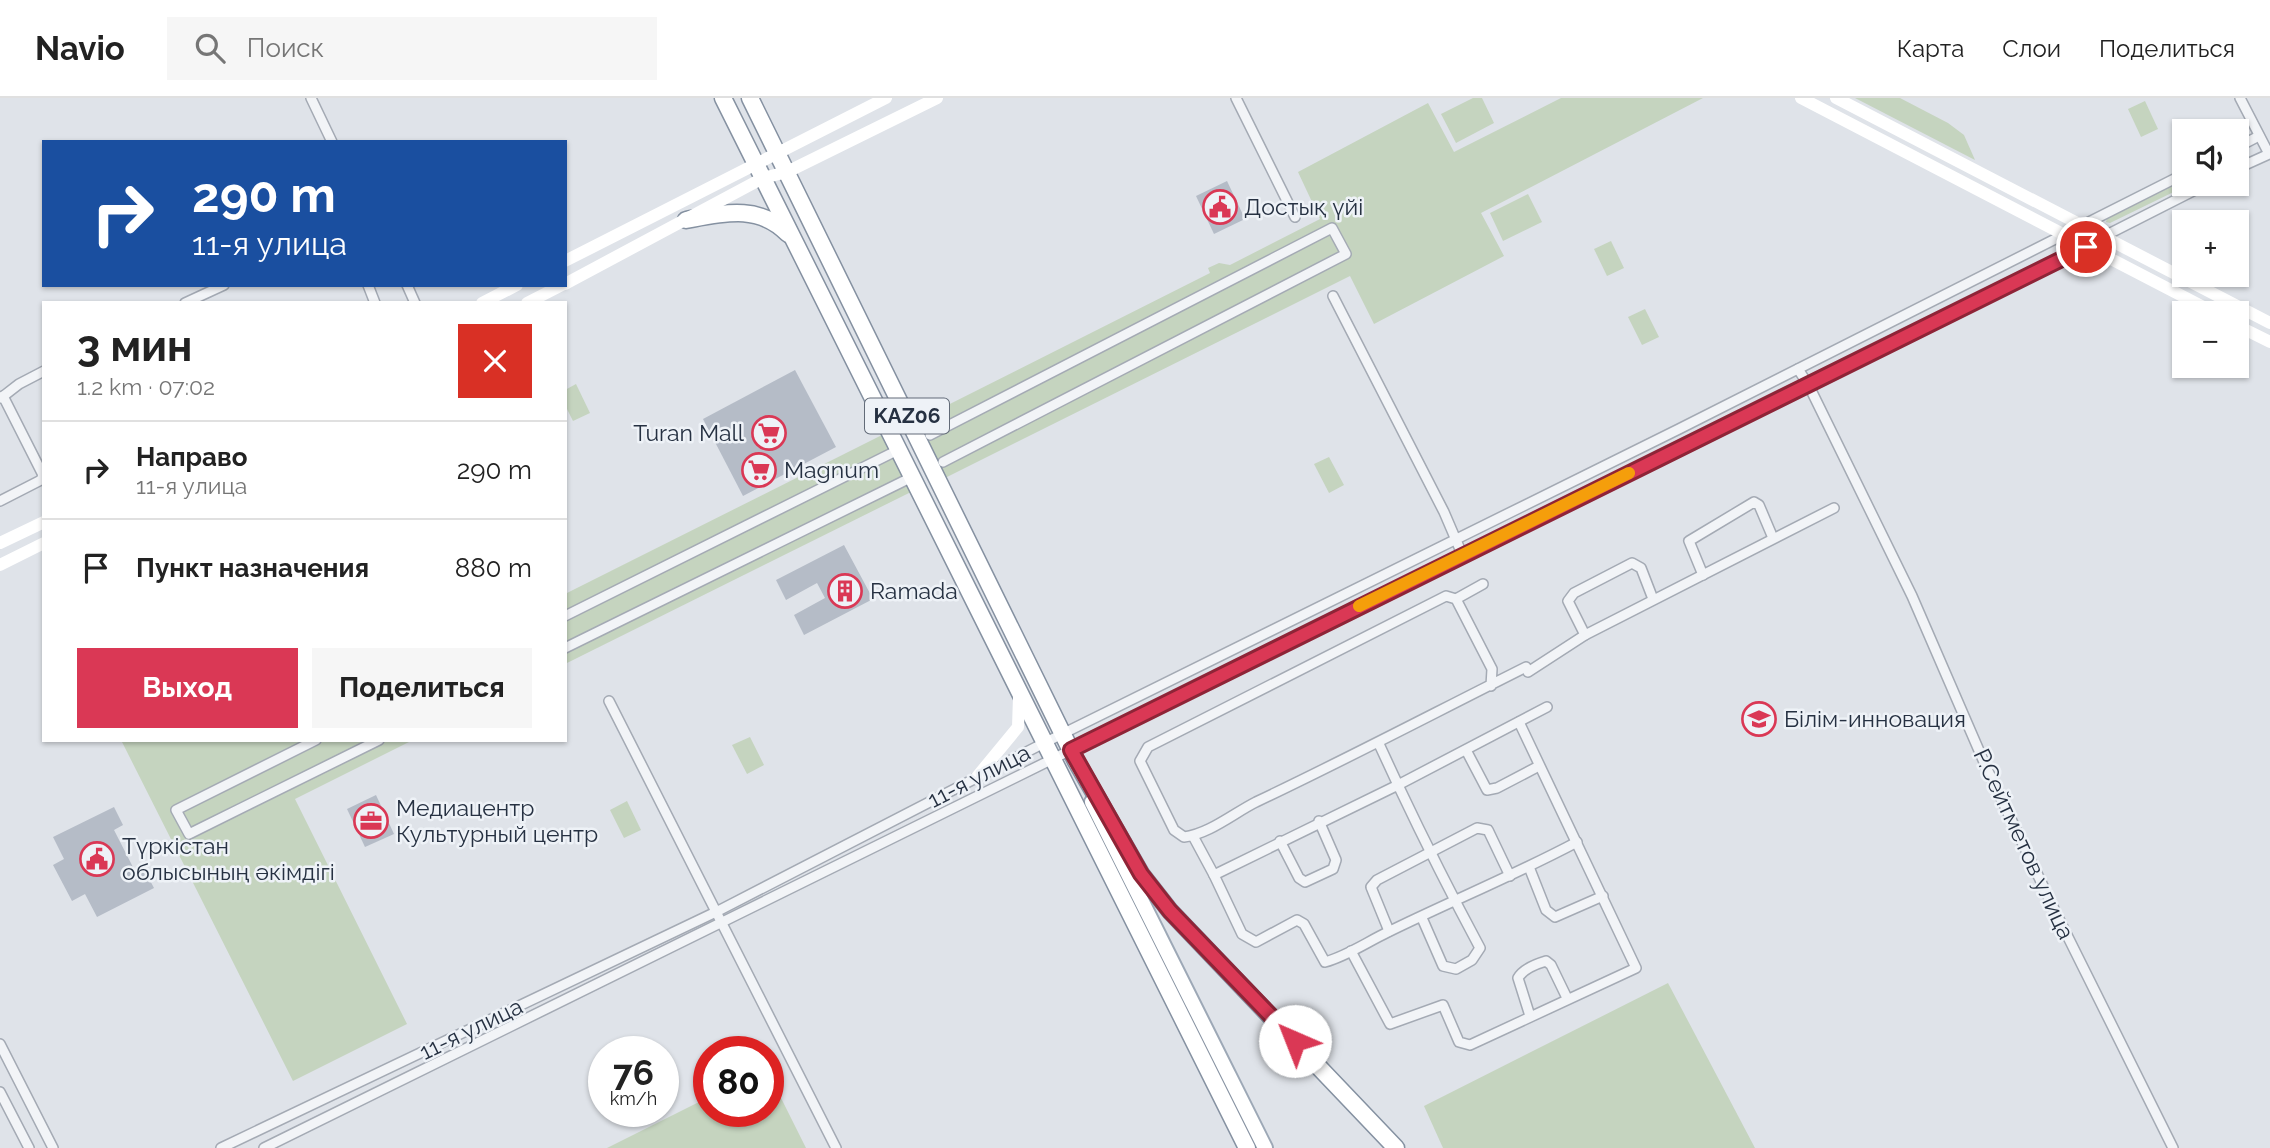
<!DOCTYPE html>
<html lang="ru">
<meta charset="utf-8">
<style>
:root{--surface:#fff;--page:#f6f6f6;--text:#222;--muted:#767676;--line:#e0e0e0;--accent:#da3855}
body{margin:0;font-family:Raleway,sans-serif;background:var(--page);color:var(--text);height:100vh;display:flex;flex-direction:column;font-size:26px;white-space:nowrap}
*{box-sizing:border-box;margin:0}
p{font-size:23px;color:var(--muted)}
.icon{flex:none;width:38px;height:38px;fill:none;stroke:currentColor;stroke-width:2;stroke-linecap:round;stroke-linejoin:round}
.map{position:relative;flex:1;overflow:hidden}
.details{position:absolute;left:42px;top:203px;width:525px;height:441px;display:flex;flex-direction:column;background:var(--surface);border-radius:0px;box-shadow:0 2px 5px #0004}
.details>*{flex:none}
.top-card{position:absolute;left:42px;top:42px;width:525px;height:147px;border-radius:0px;box-shadow:0 2px 5px #0004;background:#1a4fa0;color:#fff;overflow:hidden}
.fabs{position:absolute;left:2172px;top:21px;display:grid;gap:14px}
.fabs a{display:grid;place-items:center;width:77px;height:77px;border-radius:0px;background:var(--surface);box-shadow:0 2px 5px #0004;font-size:35px}
.speed{position:absolute;left:588px;top:938px;display:flex;gap:14px;font-size:35px;font-weight:700;text-align:center}
.speed>*{display:grid;place-content:center;width:91px;height:91px;border-radius:50%;background:var(--surface);box-shadow:0 2px 5px #0004;line-height:1}
.speed small{font-size:18px;font-weight:400}
.speed .limit{border:10px solid #d22;background:#fff;color:#111}
.pin{position:absolute;display:grid;place-items:center;width:60px;height:60px;color:#fff;margin:-30px;border:4px solid #fff;border-radius:50%;box-shadow:0 2px 7px #0007}
.me{position:absolute;width:77px;margin:-38px;rotate:316deg;stroke-linejoin:round;filter:drop-shadow(0 0 5px #0008)}
.turn{display:flex;align-items:center;gap:24px;height:147px;padding:0 35px;font-size:32px}
.turn .icon{width:91px;height:91px;stroke-width:2.5}
.turn b{display:block;font-size:49px;line-height:60px}
.round{display:grid;place-items:center;flex:none;width:74px;height:74px;border-radius:0px;background:var(--page)}
.overview{display:flex;align-items:center;justify-content:space-between;height:119px;padding:0 35px}
h1{font-size:42px;font-weight:700;line-height:52px}
.button{display:flex;gap:14px;margin-top:auto;padding:14px 35px}
.button a{flex:1;height:80px;border-radius:0px;background:var(--accent);color:#fff;font-size:28px;font-weight:700;line-height:80px;text-align:center}
.button a+a{background:var(--page);color:var(--text)}
ul{padding:0;list-style:none}
li{display:flex;align-items:center;gap:21px;height:98px;padding:0 35px;border-top:2px solid var(--line)}
li div{flex:1}
li b{display:block;font-size:26px}
li em{font-style:normal}
header{display:flex;align-items:center;gap:42px;box-sizing:border-box;height:98px;padding:0 35px;background:var(--surface);border-bottom:2px solid var(--line)}
header strong{font-size:33px}
nav{display:flex;gap:38px;margin-inline-start:auto;font-size:24px}
.search{width:490px;height:63px;background:var(--page);display:flex;align-items:center;gap:18px;box-sizing:border-box;padding:0 24px;border-radius:0px;color:var(--muted);font-size:26px}
.map>svg:first-child{display:block}
</style>
<header>
<strong>Navio</strong>
<div class="search"><svg class="icon" aria-label="search" viewBox="0 0 24 24"><circle cx="10" cy="10" r="6"/><path d="M15 15l6 6"/></svg>Поиск</div>
<nav><a>Карта</a><a>Слои</a><a>Поделиться</a></nav>
</header>
<div class="map">
<svg width="2270" height="1050" viewBox="0 0 2270 1050">
<rect width="100%" height="100%" fill="#dfe3e9"/>
<!-- green -->
<g fill="#c5d4bf">
<polygon points="1473,0 1482,0 1494,25 1456,45 1441,16"/>
<polygon points="1561,0 1703,0 1481,115 1504,158 1374,226 1350,178 945,380 914,324 1210,175 1208,170 1219,165 1230,167 1320,121 1298,74 1428,5 1454,54"/>
<polygon points="1855,0 1900,0 1948,25 1964,37 1975,62"/>
<polygon points="2145,3 2158,31 2141,39 2128,11"/>
<polygon points="2184,82 2184,86 2190,86 2110,125 2106,124 2107,120"/>
<polygon points="1528,96 1542,124 1503,143 1490,115"/>
<polygon points="1611,143 1624,170 1607,178 1594,151"/>
<polygon points="1645,211 1659,239 1642,247 1628,219"/>
<polygon points="576,286 590,315 573,323 565,307 565,292"/>
<polygon points="882,337 911,394 565,566 565,496"/>
<polygon points="1329,359 1344,387 1329,395 1314,366"/>
<polygon points="750,639 764,667 747,676 732,647"/>
<polygon points="121,642 413,642 295,701 407,926 293,983"/>
<polygon points="627,703 641,732 624,740 610,712"/>
<polygon points="1668,885 1755,1050 1443,1050 1424,1008"/>
<polygon points="768,974 806,1050 607,1050 709,999 709,1013 768,1013"/>
</g>
<!-- building -->
<g fill="#b5bcc7">
<polygon points="1227,83 1245,121 1214,136 1196,98"/>
<polygon points="795,272 836,349 743,398 703,321"/>
<polygon points="844,447 873,501 804,537 794,517 825,500 817,485 786,502 776,482"/>
<polygon points="376,697 394,736 365,749 347,711"/>
<polygon points="114,709 123,727 114,732 137,777 145,773 154,790 97,819 85,796 72,803 53,767 64,761 53,739"/>
</g>
<g fill="none" stroke-linecap="round" stroke-linejoin="round">
<!-- street casing -->
<g stroke="#a4aab4" stroke-width="12">
<g id="street">
<polyline points="311,0 332,44"/>
<polyline points="1236,0 1295,119"/>
<polyline points="2236,50 2259,38"/>
<polyline points="2236,71 2269,56 2240,0"/>
<polyline points="368,187 375,205"/>
<polyline points="407,187 415,205"/>
<polyline points="1333,198 1444,414 1462,456"/>
<polyline points="185,205 224,187"/>
<polyline points="1798,271 1809,288 1912,498 1987,671 2056,815 2173,1050"/>
<polyline points="1,300 19,286 44,273"/>
<polyline points="930,337 1332,130 1346,156 943,364"/>
<polyline points="0,403 41,382 43,377 3,298"/>
<polyline points="1703,477 1689,443 1754,404 1759,407 1773,440"/>
<polyline points="1456,501 1483,486"/>
<polyline points="565,518 894,354"/>
<polyline points="1585,537 1568,503 1574,495 1632,465 1641,470 1653,501"/>
<polyline points="565,550 908,381"/>
<polyline points="1528,574 1585,537 1834,410"/>
<path d="M1491,588L1492,571L1456,501L1446,498L1148,649L1140,663L1174,732L1184,739C1209,736 1234,715 1256,704C1347,661 1436,614 1526,569"/>
<polyline points="609,603 836,1050"/>
<polyline points="316,642 176,712 189,736 379,642"/>
<polyline points="1379,646 1398,687 1547,609"/>
<polyline points="1466,652 1487,692 1497,690 1539,668"/>
<polyline points="1193,738 1214,777"/>
<polyline points="1280,743 1299,780 1305,784 1333,771 1336,762 1319,723"/>
<polyline points="1529,769 1546,812 1555,819 1603,798"/>
<path d="M1422,820L1443,868L1456,871L1472,862L1480,850C1451,796 1424,742 1398,687L1214,777L1242,836L1256,844L1297,822L1304,826L1325,864C1347,858 1367,844 1388,834C1451,803 1515,777 1577,744"/>
<polyline points="1389,833 1371,789 1377,782 1477,730 1488,732 1510,778"/>
<polyline points="1351,853 1390,926 1443,907 1459,944 1470,947 1636,870 1519,624"/>
<path d="M1530,918L1518,880C1523,871 1536,866 1546,863L1551,867L1567,900"/>
<polyline points="0,946 53,1050"/>
<polyline points="0,994 29,1050"/>
<polyline points="221,1050 718,813 1044,645 1679,331 2184,76"/>
<polyline points="264,1050 1809,288 2207,86"/>
</g>
</g>
<!-- primary casing -->
<g stroke="#9da8b6" stroke-width="18">
<polyline id="primary" points="1092,704 1265,1050"/>
</g>
<!-- highway casing -->
<g stroke="#8591a1" stroke-width="19">
<g id="highway">
<polyline points="723,0 1247,1050"/>
<polyline points="750,0 1076,663 1141,776 1170,813 1396,1050"/>
<path d="M686,122C724,115 759,106 788,136"/>
</g>
</g>
<!-- street -->
<use href="#street" stroke="#f2f4f7" stroke-width="9"/>
<!-- secondary -->
<g stroke="#fff" stroke-width="12">
<polyline points="1801,0 2215,215"/>
<polyline points="1836,0 2270,225"/>
<polyline points="565,163 886,0"/>
<polyline points="565,186 763,80 787,74 937,0"/>
<polyline points="482,205 517,187"/>
<polyline points="527,205 562,187"/>
<polyline points="2236,227 2270,244"/>
<polyline points="0,445 44,424"/>
<polyline points="0,467 44,445"/>
<polyline points="976,680 1018,629 1019,599"/>
</g>
<!-- primary -->
<use href="#primary" stroke="#fff" stroke-width="14"/>
<!-- highway -->
<use href="#highway" stroke="#fff" stroke-width="16"/>
</g>
<g fill="none" stroke-linecap="round" stroke-linejoin="round">
<!-- route casing -->
<g stroke="#8e2437" stroke-width="18">
<polyline id="route" points="1295,943 1170,813 1141,776 1071,652 2086,149"/>
</g>
<!-- route -->
<use href="#route" stroke="#da3855" stroke-width="12"/>
<!-- slow -->
<polyline stroke="#f59e0b" stroke-width="12" points="1359,508 1629,375"/>
</g>
<!-- icons -->
<defs>
<g id="civic-ring" transform="scale(1.75)"><circle r="9.5" fill="#eef2f7" stroke="#da3855" stroke-width="1.5"/><path d="M-.6-6.5H3V-4.5H.6V-3L4-1V1h2V6H-6V1h2V-1L-.6-3ZM-1.2 2.5V6h2.4V2.5Z" fill="#da3855"/></g>
<g id="supermarket-ring" transform="scale(1.75)"><circle r="9.5" fill="#eef2f7" stroke="#da3855" stroke-width="1.5"/><path d="M-6-5.5h2.5l.6 2H6L4.5 2H-2.5L-4.4-4H-6ZM-1.5 3.2a1.3 1.3 0 1 0 .1 0ZM3 3.2a1.3 1.3 0 1 0 .1 0Z" fill="#da3855"/></g>
<g id="building-ring" transform="scale(1.75)"><circle r="9.5" fill="#eef2f7" stroke="#da3855" stroke-width="1.5"/><path d="M-4-6H4V6H1V3H-1V6H-4ZM-2.5-4.3h1.7v1.8h-1.7ZM.8-4.3h1.7v1.8H.8ZM-2.5-1h1.7V.8h-1.7ZM.8-1h1.7V.8H.8Z" fill="#da3855"/></g>
<g id="school-ring" transform="scale(1.75)"><circle r="9.5" fill="#eef2f7" stroke="#da3855" stroke-width="1.5"/><path d="M0-5L7-2L0 1L-7-2ZM-4 1L0 2.5L4 1V4Q0 6-4 4Z" fill="#da3855"/></g>
<g id="office-ring" transform="scale(1.75)"><circle r="9.5" fill="#eef2f7" stroke="#da3855" stroke-width="1.5"/><path d="M-6-3h4V-5.5h4V-3h4V5H-6ZM-1-4.5V-3h2v-1.5ZM-6 0V1H6V0Z" fill="#da3855"/></g>
</defs>
<g fill-rule="evenodd">
<use href="#civic-ring" x="1220" y="109"/>
<use href="#supermarket-ring" x="769" y="335"/>
<use href="#supermarket-ring" x="759" y="372"/>
<use href="#building-ring" x="845" y="493"/>
<use href="#school-ring" x="1759" y="621"/>
<use href="#office-ring" x="371" y="723"/>
<use href="#civic-ring" x="97" y="761"/>
</g>
<g text-anchor="middle" stroke-width="5" stroke-linejoin="round" paint-order="stroke">
<!-- shield labels -->
<rect fill="#eef2f7" stroke="#626b78" stroke-width="2" x="865" y="300.5" width="84" height="35" rx="5"/>
<g font-size="21" font-weight="bold" fill="#263142">
<text x="907" y="325">KАZ06</text>
</g>
<!-- poi labels -->
<g font-size="23" fill="#263142" stroke="#eef2f7" text-anchor="start">
<text x="1244" y="117">Достық үйі</text>
<text x="744" y="343" text-anchor="end">Turan Mall</text>
<text x="784" y="380">Magnum</text>
<text x="870" y="501">Ramada</text>
<text x="1784" y="629">Білім-инновация</text>
<text x="396" y="718">Медиацентр<tspan x="396" dy="26">Культурный центр</tspan></text>
<text x="122" y="756">Түркістан<tspan x="122" dy="26">облысының әкімдігі</tspan></text>
</g>
<!-- street labels -->
<g font-size="23" fill="#263142" stroke="#eef2f7">
<text transform="translate(979 678) rotate(-27)" y="8">11-я улица</text>
<text transform="translate(2024 746) rotate(65)" y="8">Р.Сейтметов улица</text>
<text transform="translate(471 931) rotate(-26)" y="8">11-я улица</text>
</g>
</g>
</svg>
<div class="fabs">
<a><svg class="icon" aria-label="sound" viewBox="0 0 24 24"><path d="M4 9h4l5-4v14l-5-4H4zM17 9q2 3 0 6"/></svg></a>
<a>+</a>
<a>−</a>
</div>
<div class="speed"><div>76<small>km/h</small></div><div class="limit">80</div></div>
<div class="pin" style="left:2086px;top:149px;background:#d93025"><svg class="icon" aria-label="arrive" viewBox="0 0 24 24"><path d="M6 21V4h12l-3 4 3 4H6"/></svg></div>
<svg class="me" style="left:1295px;top:943px" viewBox="-20 -20 40 40"><circle r="19" fill="#fff"/><path d="M0-13L10 11 0 6-10 11z" fill="#da3855"/></svg>
<div class="top-card">
<div class="turn"><svg class="icon" aria-label="right" viewBox="0 0 24 24"><path d="M7 20v-9h11M14 6l5 5-5 5"/></svg><div><b>290 m</b>11-я улица</div></div>
</div>
<section class="details">
<div class="overview"><div><h1>3 мин</h1><p>1.2 km · 07:02</p></div><a class="round" style="background:#d93025;color:#fff"><svg class="icon" aria-label="close" viewBox="0 0 24 24"><path d="M6 6l12 12M18 6L6 18"/></svg></a></div>
<ul>
<li><svg class="icon" aria-label="right" viewBox="0 0 24 24"><path d="M7 20v-9h11M14 6l5 5-5 5"/></svg><div><b>Направо</b><p>11-я улица</p></div><em>290 m</em></li>
<li><svg class="icon" aria-label="arrive" viewBox="0 0 24 24"><path d="M6 21V4h12l-3 4 3 4H6"/></svg><div><b>Пункт назначения</b></div><em>880 m</em></li>
</ul>
<div class="button"><a>Выход</a><a>Поделиться</a></div>
</section>
</div>
